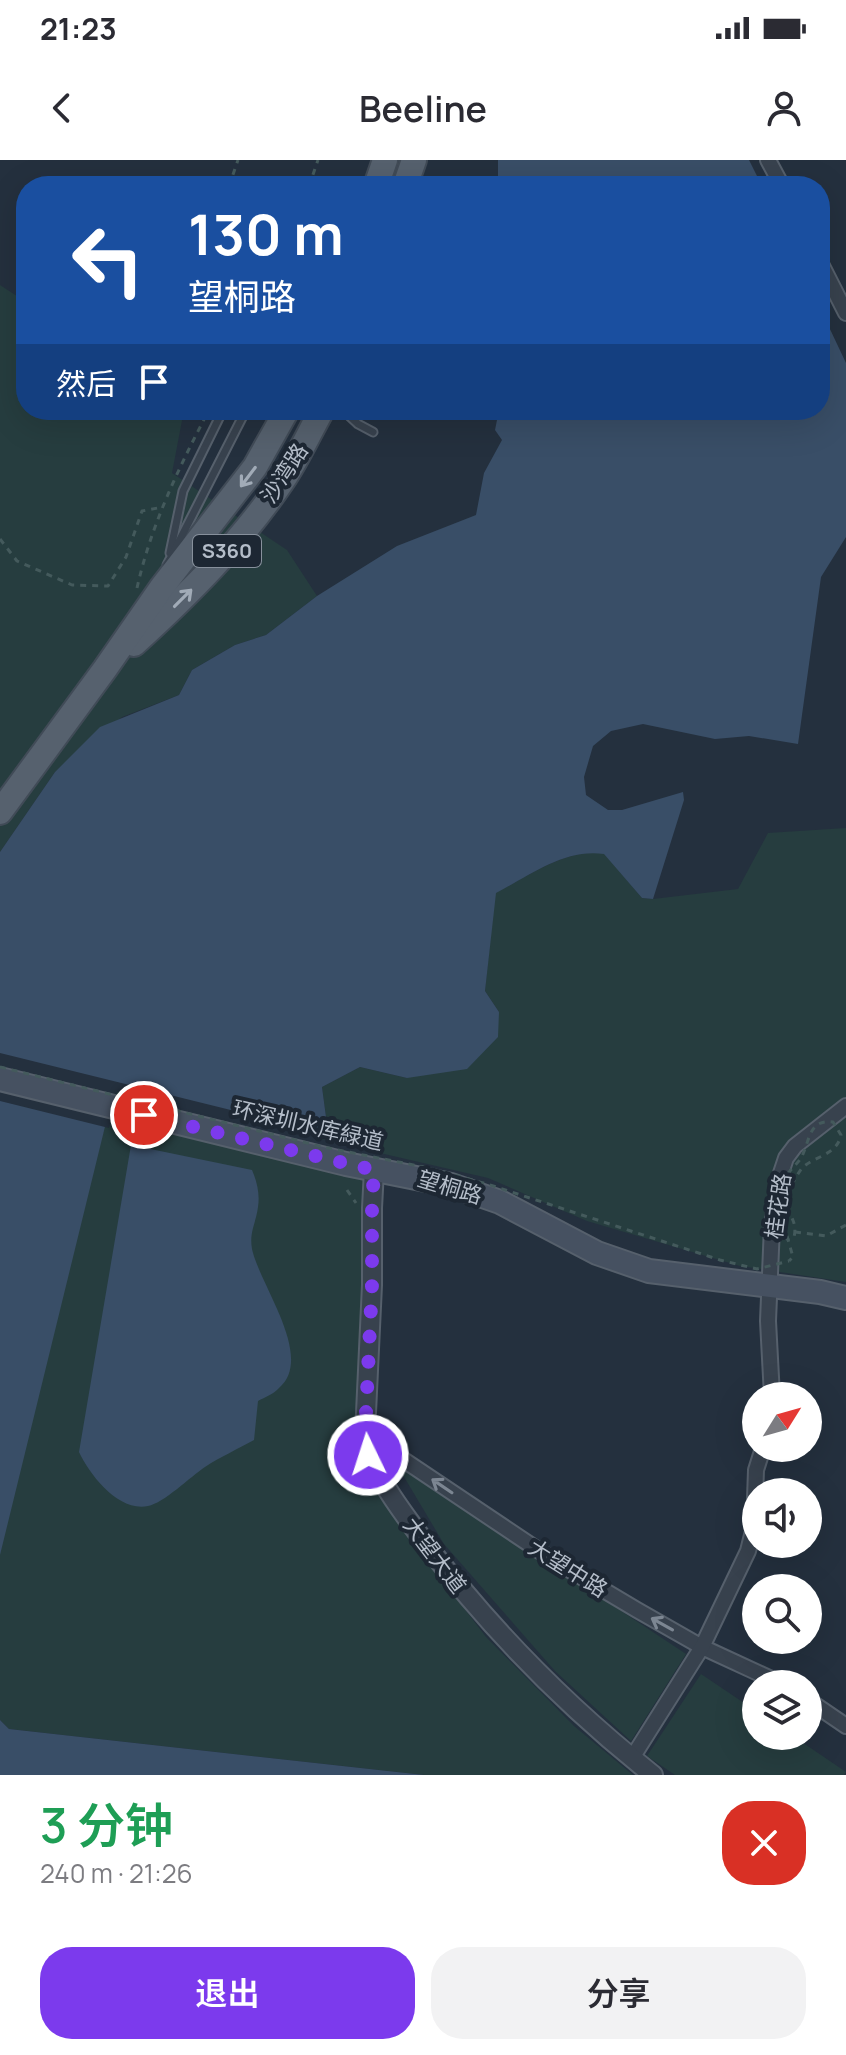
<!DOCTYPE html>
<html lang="zh">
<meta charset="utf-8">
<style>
:root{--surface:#fff;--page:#f2f2f3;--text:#2b2b33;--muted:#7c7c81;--accent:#7c3aed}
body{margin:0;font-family:Manrope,"Noto Sans SC",sans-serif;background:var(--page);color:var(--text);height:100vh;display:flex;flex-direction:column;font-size:30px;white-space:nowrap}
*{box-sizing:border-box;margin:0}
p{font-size:26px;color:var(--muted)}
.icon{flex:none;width:44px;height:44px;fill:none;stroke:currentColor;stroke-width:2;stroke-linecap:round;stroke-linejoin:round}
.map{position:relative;height:1615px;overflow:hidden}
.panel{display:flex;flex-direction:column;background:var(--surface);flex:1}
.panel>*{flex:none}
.banner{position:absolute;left:16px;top:16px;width:814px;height:244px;border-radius:32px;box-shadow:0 8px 32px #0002;background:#1a4fa0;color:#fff;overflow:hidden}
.needle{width:52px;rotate:53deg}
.controls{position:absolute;left:742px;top:1222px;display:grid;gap:16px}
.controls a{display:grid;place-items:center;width:80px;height:80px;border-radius:50%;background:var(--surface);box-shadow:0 8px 32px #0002;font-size:40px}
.pin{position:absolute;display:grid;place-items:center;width:68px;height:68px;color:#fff;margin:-34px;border:4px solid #fff;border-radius:50%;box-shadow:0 2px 8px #0007}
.me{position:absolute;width:88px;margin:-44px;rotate:356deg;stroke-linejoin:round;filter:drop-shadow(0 0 6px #0008)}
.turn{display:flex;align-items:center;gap:28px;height:168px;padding:0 40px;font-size:36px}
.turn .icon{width:104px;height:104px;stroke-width:2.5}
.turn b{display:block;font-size:56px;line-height:68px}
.then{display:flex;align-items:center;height:76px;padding:0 40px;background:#0003;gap:16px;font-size:30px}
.round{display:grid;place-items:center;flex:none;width:84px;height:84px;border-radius:32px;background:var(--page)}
.head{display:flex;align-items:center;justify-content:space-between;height:136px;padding:0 40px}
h1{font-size:48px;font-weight:600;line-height:60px;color:#1e9e55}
.cta{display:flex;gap:16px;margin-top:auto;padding:16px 40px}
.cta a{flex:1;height:92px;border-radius:32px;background:var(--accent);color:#fff;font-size:32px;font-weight:600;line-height:92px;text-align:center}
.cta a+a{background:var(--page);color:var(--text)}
.status{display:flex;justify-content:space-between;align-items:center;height:56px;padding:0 40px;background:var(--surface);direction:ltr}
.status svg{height:22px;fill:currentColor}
header{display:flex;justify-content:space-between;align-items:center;height:104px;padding:0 40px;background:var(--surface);font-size:36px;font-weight:600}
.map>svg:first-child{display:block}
</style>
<div class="status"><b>21:23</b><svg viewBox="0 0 49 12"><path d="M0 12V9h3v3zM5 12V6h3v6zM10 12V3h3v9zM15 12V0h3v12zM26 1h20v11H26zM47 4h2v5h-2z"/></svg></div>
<header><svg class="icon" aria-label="back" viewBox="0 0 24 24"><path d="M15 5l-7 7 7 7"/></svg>Beeline<svg class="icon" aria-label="person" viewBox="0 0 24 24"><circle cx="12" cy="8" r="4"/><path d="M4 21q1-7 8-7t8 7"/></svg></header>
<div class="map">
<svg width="846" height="1615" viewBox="0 0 846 1615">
<rect width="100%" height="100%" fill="#24303e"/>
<!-- green -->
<g fill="#263d3f">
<polygon points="0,125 26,142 26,250 184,250 172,313 287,390 317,436 266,475 235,485 192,510 179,535 122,557 55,612 0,692"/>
<path d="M846,668V1122L740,1106L587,1061L488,1018L311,977L326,957L322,927L360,907L407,918L499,852L485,831L495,733C529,716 565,689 604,693L642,738L653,739L738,729L768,673Z"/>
<polygon points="109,926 365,1012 359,1241 365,1307 413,1381 486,1477 574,1566 633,1615 424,1615 9,1569 0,1560 0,1389"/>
<polygon points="394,1300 686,1494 631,1581 555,1511 444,1384"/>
<polygon points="701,1514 756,1551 756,1576 793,1576 846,1612 844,1615 675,1615 647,1596"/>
</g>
<!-- water -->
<g fill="#394e67">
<polygon points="498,0 749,0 762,26 498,26"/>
<path d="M820,148L846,203V377L821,417L798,584L749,576L715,579L643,564L611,571L593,586L584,617L586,635L608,650H622L683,632L684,640L653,739L642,738L604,694C565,688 529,716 496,733L485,831L499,852L498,877L467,909L407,918L360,907L322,927L326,957L311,977L110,926L113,934L0,1395V692L55,612L100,567L179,535L192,510L235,485L266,475L317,436L397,386L476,355L484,313L502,280L495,270L499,250H820Z"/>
<path d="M131,985L252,1010C257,1022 260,1034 258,1047C256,1063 249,1072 252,1089C260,1126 315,1197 279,1228C274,1234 265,1237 258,1241L254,1280C238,1289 220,1297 205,1307C190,1317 164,1343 148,1346C118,1352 90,1315 79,1292Z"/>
<polygon points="0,1560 9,1569 424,1615 0,1615"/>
</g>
<!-- pier -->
<polygon fill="#24303e" points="0,893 320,972 311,981 117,932 109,968 0,941"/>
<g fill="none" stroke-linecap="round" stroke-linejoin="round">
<!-- service casing -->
<g stroke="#56606c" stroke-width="11">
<g id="service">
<polyline points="343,250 358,264 373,272"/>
<polyline points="170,393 183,331 223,250"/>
<polyline points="167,405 246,250"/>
</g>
</g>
<!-- minor casing -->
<g stroke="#56606c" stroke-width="18">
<g id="minor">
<polyline points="768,0 782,26"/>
<polyline points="820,102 846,153"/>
<polyline points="772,1236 768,1161 772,1066 779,1019 786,998 795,986 846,946"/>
<polyline points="365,1274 553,1400 637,1450 702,1487 782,1524"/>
<polyline points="808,1540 846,1566"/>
<polyline points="632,1598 702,1487 748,1391 754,1367 756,1310 763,1288"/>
</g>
</g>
<!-- tertiary casing -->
<g stroke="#56606c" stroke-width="22">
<path id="tertiary" d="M374,1010L372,1048V1125L365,1274C372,1315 399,1347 423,1380C490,1469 566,1546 653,1615"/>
</g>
<!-- secondary casing -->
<g stroke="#56606c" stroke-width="26">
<polyline id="secondary" points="0,919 346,1004 451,1025 500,1042 597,1093 649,1111 820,1132 846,1138"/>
</g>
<!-- primary casing -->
<g stroke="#414b57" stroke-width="28">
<g id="primary">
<polyline points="376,26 385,0"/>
<polyline points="405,26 414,0"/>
<path d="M134,484C188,435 242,381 283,320C298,298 309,273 322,250"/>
<polyline points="0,652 105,509 162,427 255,307 287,250"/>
</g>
</g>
<!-- path -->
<g stroke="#445a5c" stroke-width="3" stroke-dasharray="6 6" stroke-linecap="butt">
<polyline points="229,26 238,0"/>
<polyline points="309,26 318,0"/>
<polyline points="0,379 17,401 72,425 108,426 126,397 142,351 163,347"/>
<path d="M137,428C151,365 179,307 209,250"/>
<polyline points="347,1030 356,1043"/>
<polyline points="795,1072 826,1076 846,1065"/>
<polyline points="787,1076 793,1097 789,1101"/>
</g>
<!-- service -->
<use href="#service" stroke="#38424e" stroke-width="7"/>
<!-- minor -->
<use href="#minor" stroke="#38424e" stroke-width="14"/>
<!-- tertiary -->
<use href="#tertiary" stroke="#38424e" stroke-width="18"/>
<!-- secondary -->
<use href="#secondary" stroke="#465161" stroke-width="22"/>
<!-- primary -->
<use href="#primary" stroke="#56616e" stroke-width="24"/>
<!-- path-bridge -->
<g stroke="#445a5c" stroke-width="3" stroke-dasharray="6 6" stroke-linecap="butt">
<polyline points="0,907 323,987 429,1008 487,1024 720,1100 757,1109 789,1101"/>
<path d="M786,1048C792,1057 797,1065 794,1077L787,1079L781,1076C779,1063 784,1057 785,1045C786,1034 783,1025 788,1014C792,1007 800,1002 803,994C810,978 810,959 833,962L841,975C837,995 815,996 802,1008C798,1013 795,1020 791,1025"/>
</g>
</g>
<!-- one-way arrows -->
<defs><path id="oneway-shaft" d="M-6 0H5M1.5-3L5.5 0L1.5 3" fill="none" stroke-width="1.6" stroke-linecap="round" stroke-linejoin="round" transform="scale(2)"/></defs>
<g stroke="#a1abb7">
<use href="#oneway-shaft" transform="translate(248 317) rotate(127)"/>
<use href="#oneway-shaft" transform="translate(183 438) rotate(-45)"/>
</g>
<g stroke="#7c8692">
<use href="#oneway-shaft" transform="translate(442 1326) rotate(-146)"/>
<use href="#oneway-shaft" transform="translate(662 1464) rotate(-151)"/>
</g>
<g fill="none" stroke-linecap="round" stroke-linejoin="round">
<!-- route -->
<polyline stroke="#7c3aed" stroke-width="14" stroke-dasharray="0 25.2" points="144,955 374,1010 372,1048 372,1125 365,1274 368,1295"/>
</g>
<g text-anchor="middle" stroke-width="8" stroke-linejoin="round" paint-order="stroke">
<!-- shield labels -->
<rect fill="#1d2733" stroke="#87909c" stroke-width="2" x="193" y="375" width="68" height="32" rx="6"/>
<g font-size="20" font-weight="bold" fill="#b4bdc9">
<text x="227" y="398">S360</text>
</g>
<!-- street labels -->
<g font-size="22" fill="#b4bdc9" stroke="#1d2733">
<text transform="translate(284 313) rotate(-57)" y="8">沙湾路</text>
<text transform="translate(308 965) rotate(13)" y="8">环深圳水库緑道</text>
<text transform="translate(450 1027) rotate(17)" y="8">望桐路</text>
<text transform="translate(778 1046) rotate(-82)" y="8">桂花路</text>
<text transform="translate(435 1395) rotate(53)" y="8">大望大道</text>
<text transform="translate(568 1408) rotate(32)" y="8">大望中路</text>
</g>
</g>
</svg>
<div class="controls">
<a><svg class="needle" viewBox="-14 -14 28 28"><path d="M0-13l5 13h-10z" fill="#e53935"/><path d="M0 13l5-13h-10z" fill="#7c7c81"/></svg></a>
<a><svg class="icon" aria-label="sound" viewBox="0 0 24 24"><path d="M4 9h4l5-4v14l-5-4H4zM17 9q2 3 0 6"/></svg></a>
<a><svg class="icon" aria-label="search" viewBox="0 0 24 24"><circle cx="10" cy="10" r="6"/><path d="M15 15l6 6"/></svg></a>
<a><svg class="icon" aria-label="layers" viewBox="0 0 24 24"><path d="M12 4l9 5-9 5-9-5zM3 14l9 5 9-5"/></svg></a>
</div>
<div class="pin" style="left:144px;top:955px;background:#d93025"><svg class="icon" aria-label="arrive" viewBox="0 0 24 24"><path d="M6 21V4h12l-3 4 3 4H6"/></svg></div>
<svg class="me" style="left:368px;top:1295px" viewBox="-20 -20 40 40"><circle r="17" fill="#7c3aed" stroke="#fff" stroke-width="3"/><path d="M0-11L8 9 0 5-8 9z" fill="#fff"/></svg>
<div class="banner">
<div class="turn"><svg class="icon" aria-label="left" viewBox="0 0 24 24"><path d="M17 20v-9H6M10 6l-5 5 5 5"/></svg><div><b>130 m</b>望桐路</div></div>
<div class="then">然后<svg class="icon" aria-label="arrive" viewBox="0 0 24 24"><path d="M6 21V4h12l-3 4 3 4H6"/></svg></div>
</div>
</div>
<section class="panel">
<div class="head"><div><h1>3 分钟</h1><p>240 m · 21:26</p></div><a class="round" style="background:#d93025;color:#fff"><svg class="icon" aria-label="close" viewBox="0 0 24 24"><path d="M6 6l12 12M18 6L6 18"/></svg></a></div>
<div class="cta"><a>退出</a><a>分享</a></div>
</section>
